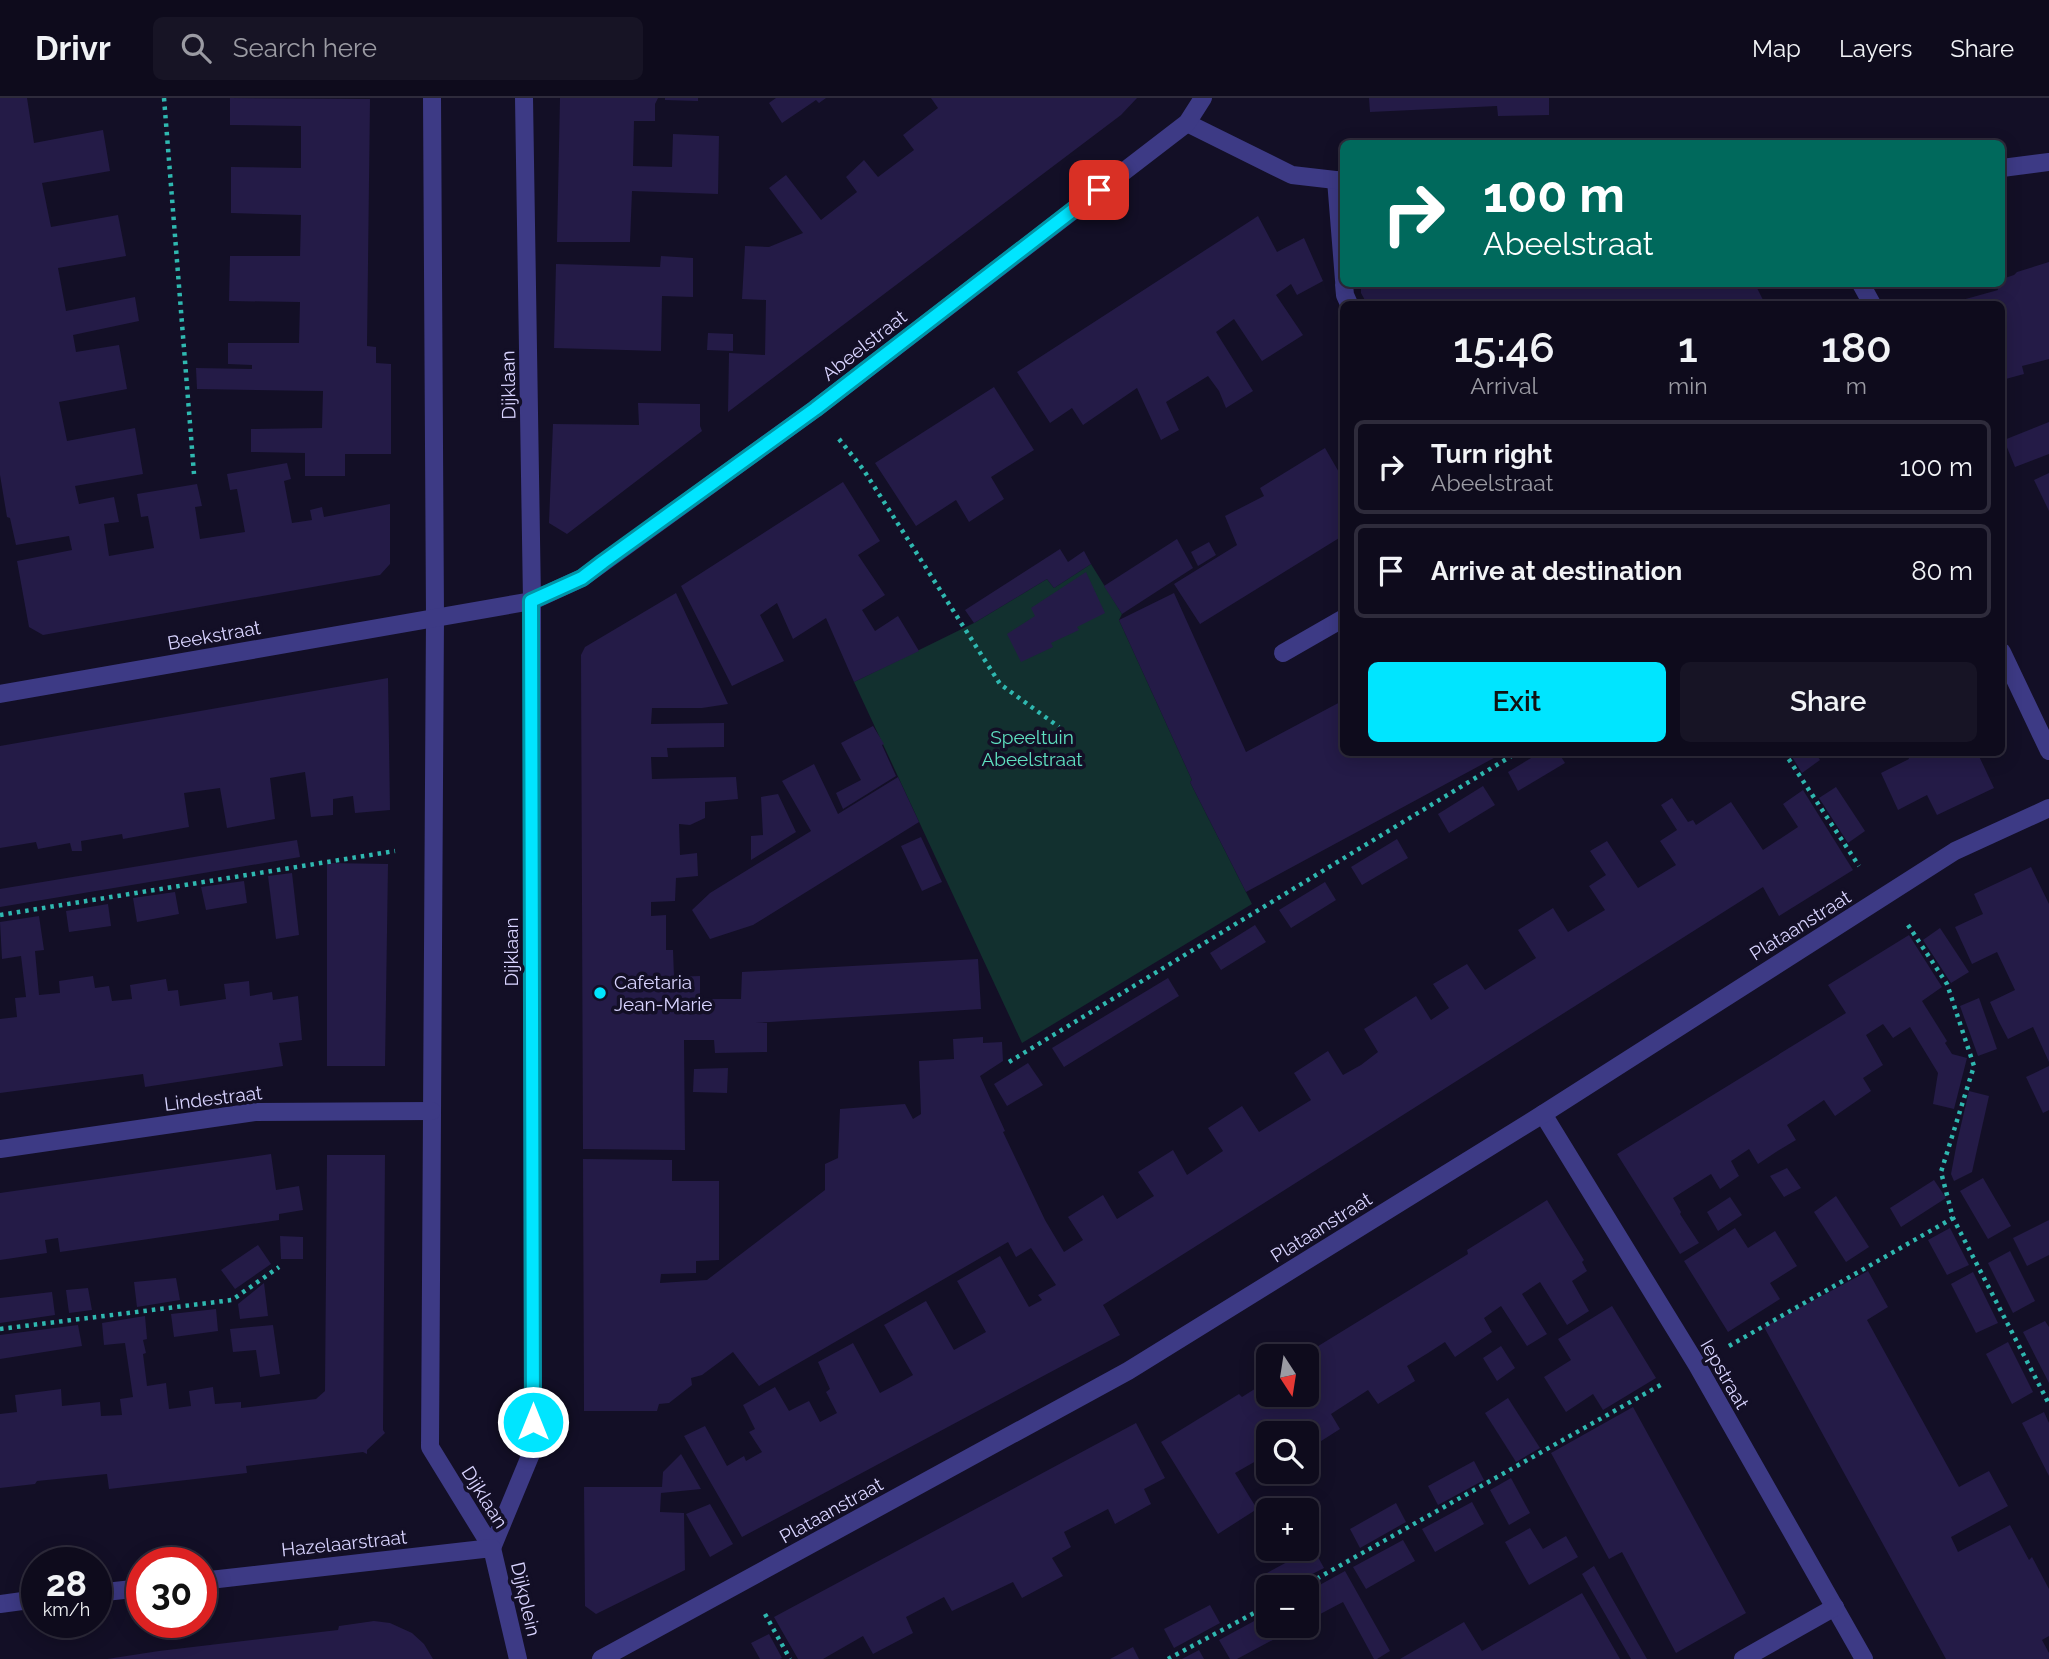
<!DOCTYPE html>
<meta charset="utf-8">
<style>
:root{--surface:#0e0b1c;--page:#171425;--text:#f1f3f6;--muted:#9b9ba3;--line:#2e2b3b;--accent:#00e5ff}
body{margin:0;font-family:Raleway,sans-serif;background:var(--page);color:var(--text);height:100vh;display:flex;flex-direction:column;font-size:26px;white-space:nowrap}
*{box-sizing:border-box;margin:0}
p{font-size:23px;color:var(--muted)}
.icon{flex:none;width:38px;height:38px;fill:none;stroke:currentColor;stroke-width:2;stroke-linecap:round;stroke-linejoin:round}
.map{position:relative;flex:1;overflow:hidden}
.details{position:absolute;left:1340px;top:203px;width:665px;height:455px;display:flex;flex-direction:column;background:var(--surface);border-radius:10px;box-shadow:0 4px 18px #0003,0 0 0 2px var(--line)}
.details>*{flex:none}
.hud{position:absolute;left:1340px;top:42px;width:665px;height:147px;border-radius:10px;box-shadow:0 4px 18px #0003,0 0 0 2px var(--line);background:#00695c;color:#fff;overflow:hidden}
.needle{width:46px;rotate:168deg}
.fabs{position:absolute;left:1256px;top:1246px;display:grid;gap:14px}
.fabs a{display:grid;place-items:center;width:63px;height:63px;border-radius:10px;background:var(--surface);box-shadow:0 4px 18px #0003,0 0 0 2px var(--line);font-size:35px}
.speed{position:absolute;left:21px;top:1449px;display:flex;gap:14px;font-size:35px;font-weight:700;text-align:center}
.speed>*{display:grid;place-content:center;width:91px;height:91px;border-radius:50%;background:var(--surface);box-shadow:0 4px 18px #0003,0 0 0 2px var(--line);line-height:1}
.speed small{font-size:18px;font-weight:400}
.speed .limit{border:10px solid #d22;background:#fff;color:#111}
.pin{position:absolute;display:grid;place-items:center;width:60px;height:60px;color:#fff;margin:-30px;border-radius:14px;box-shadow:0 4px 10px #0006}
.me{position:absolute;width:77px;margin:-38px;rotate:0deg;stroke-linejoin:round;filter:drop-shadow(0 0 5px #0008)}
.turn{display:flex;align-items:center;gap:24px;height:147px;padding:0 28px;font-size:32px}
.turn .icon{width:91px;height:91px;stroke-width:2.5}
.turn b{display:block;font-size:49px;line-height:60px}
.eta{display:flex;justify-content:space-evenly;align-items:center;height:119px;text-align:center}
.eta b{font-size:42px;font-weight:600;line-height:49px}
.action{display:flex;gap:14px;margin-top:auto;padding:14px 28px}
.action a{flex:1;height:80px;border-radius:10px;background:var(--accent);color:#111;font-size:28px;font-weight:600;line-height:80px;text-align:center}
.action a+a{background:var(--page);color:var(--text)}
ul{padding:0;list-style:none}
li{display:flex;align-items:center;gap:21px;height:94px;margin:0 14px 10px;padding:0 14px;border:4px solid var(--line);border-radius:10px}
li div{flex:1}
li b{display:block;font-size:26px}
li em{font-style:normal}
header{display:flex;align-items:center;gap:42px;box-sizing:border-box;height:98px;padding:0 35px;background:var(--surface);border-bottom:2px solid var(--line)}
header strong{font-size:33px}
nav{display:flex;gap:38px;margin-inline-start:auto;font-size:24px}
.search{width:490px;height:63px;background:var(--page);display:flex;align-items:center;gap:18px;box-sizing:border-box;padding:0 24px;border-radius:10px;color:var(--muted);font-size:26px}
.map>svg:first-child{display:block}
</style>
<header>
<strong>Drivr</strong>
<div class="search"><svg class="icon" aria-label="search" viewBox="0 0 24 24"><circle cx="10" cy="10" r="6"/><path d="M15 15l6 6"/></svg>Search here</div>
<nav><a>Map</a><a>Layers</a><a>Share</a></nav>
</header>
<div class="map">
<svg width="2049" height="1561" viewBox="0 0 2049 1561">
<rect width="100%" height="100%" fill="#130f26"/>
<!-- green -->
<polygon fill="#12302f" points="1091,466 1122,516 1119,522 1192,682 1190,684 1252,806 1022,945 854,584 974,525 1047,481 1054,490"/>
<!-- building -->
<g fill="#241b47">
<polygon points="0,0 27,0 34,45 103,32 110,73 42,85 51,129 118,117 126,158 58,170 66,213 135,199 139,223 73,237 76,254 119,247 127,291 59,304 67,343 135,330 143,376 75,388 79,406 114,399 119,424 104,426 109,458 154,450 148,418 141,419 137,396 197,386 202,408 195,409 200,441 245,434 237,391 230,392 227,376 287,365 291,381 284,383 292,425 312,422 310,412 322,409 324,419 390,406 390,466 380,477 43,537 29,529 17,463 72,452 69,438 16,447 10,420 7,419 0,377"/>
<polygon points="230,0 370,1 367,248 376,249 376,265 391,266 391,356 345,356 345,378 305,378 305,355 251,354 251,331 322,330 323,293 197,291 196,270 252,271 252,267 228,266 228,245 299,245 300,204 229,203 230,158 300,158 301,117 231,115 231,69 301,70 301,28 230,27"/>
<polygon points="560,0 658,0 655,6 655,23 634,23 633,68 672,69 673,36 719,38 718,96 632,93 630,144 557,144"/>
<polygon points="665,0 698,0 698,3 665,2"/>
<polygon points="776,0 826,0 819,5 816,2 782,25 769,5"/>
<polygon points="931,0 1137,0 1121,17 728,314 729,255 765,257 766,202 742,201 745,148 769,149 803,135 769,90 786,77 821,122 857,94 846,79 864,62 878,79 914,52 903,37 938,10"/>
<polygon points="1369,0 1549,0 1549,17 1498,18 1497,8 1370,14"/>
<polygon points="1258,118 1277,154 1304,140 1323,183 1297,197 1291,186 1276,197 1303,237 1262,263 1234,221 1216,234 1253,293 1226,310 1219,293 1208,278 1166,304 1179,332 1161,342 1137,290 1083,327 1072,310 1050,325 1017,274"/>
<polygon points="661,158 693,160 693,199 662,198 661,253 554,250 556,166 660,169"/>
<polygon points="2049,164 2049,261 2022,268 2024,276 2002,282 2002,206 1956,206 1955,204 1998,192 1996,186 2002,186 2002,181 2014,177 2017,174"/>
<polygon points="1361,186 1755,186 1765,206 1367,206 1361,195"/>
<polygon points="708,235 733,236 733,253 707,252"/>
<polygon points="994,289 1034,352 991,379 1004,401 969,424 956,402 916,428 875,365"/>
<polygon points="638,305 700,306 700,328 702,333 567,436 549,425 553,326 639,327"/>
<polygon points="2049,324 2049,356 2015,369 2004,342"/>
<polygon points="1325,350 1340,376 1344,373 1344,437 1200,526 1174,486 1237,447 1225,418 1264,398 1260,390"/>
<polygon points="2049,375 2049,413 2034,382"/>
<polygon points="843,384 880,443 858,457 885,497 862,512 875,533 898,518 919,553 854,584 826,520 793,541 777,505 760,517 784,563 732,588 681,488"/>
<polygon points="1177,441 1193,470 1122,516 1104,488"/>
<polygon points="1209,444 1216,457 1198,468 1191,454"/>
<polygon points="1060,451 1068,464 1084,453 1091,466 1054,490 1047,481 974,525 965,512"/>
<polygon points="1086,474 1105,515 1077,529 1079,532 1051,545 1053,549 1021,564 1007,536 1035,518 1031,510"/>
<polygon points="676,495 728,606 702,610 652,610 651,626 724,625 724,649 667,650 668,659 651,659 652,681 736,679 738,701 705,704 705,720 690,727 679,726 680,757 697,755 698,778 676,780 675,803 651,804 651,818 666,817 666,852 673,852 674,879 700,878 700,901 741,901 742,874 978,861 981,911 755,925 767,925 767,954 715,955 714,942 684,942 685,1052 583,1051 581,557 585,549"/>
<polygon points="1174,495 1246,654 1344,602 1344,654 1505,654 1246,794 1190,684 1192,682 1119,522"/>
<polygon points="388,580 390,712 355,715 353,698 333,701 333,717 311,719 305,674 270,680 275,721 227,730 220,690 184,695 189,729 123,741 122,736 81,743 82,753 72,753 70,745 38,751 36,744 0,750 0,648"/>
<polygon points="873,628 884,646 882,647 896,678 843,711 836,695 861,682 841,645"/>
<polygon points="1541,654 1558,654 1565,665 1518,693 1508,674"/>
<polygon points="1789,654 1815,654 1820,662 1802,675"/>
<polygon points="1906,654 1977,654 1994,690 1937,717 1927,697 1898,712 1881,675 1909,661"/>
<polygon points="814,666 838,716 898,679 919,724 753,827 710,841 692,812 710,795 811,733 782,683"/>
<polygon points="1483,688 1495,707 1449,735 1438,716"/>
<polygon points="1836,689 1865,733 1848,745 1819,700"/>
<polygon points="1803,692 1853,772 1779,818 1763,789 1103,1207 1120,1237 742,1439 684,1338 705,1328 727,1368 744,1358 746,1363 762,1354 749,1334 755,1331 743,1307 775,1289 789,1313 809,1303 820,1324 837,1315 826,1294 830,1291 818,1264 853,1245 880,1295 899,1285 913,1277 884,1227 926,1203 954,1252 986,1234 957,1183 1000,1158 1029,1209 1042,1202 1038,1197 1056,1187 1031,1150 1016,1159 1008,1144 759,1288 733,1254 702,1277 691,1280 692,1287 669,1305 659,1306 657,1313 584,1313 583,1061 672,1062 672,1083 719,1083 719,1162 696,1163 696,1175 661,1176 660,1185 707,1182 825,1092 825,1066 838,1060 840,1011 905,1006 913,1021 921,1016 919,963 954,961 953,941 983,939 983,945 1002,944 1003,963 980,978 1005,1033 1003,1034 1045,1122 1064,1154 1083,1142 1068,1119 1103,1097 1117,1121 1154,1098 1138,1074 1173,1052 1187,1077 1223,1053 1208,1030 1242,1008 1259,1034 1311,1002 1294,975 1328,953 1343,977 1361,967 1378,954 1364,931 1416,898 1431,922 1449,910 1433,886 1467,866 1485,892 1536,860 1518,832 1553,810 1568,834 1605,812 1589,788 1606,777 1590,753 1607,743 1638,790 1676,767 1660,743 1677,732 1661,707 1672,700 1688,724 1693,722 1696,727 1731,704 1763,752 1798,729 1783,706"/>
<polygon points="778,696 796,734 751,762 751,738 763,737 761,699"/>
<polygon points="921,739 942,784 922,793 901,748"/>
<polygon points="1397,741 1408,760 1362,787 1351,769"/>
<polygon points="297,742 300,759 0,809 0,791"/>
<polygon points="327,765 388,766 385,968 327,968"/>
<polygon points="2031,769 2049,806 2049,964 2033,929 2008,941 1998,922 1990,904 2015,892 1997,854 1972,866 1955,829 1983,816 1974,796"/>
<polygon points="292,775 299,837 276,841 268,778"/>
<polygon points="244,783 247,805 206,812 201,789"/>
<polygon points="1325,784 1336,802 1291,830 1279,812"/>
<polygon points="175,794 179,816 137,824 133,800"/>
<polygon points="108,806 111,828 69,834 66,813"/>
<polygon points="39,818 44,852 35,853 39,897 60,895 59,883 93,878 95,890 109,888 112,903 132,901 130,887 166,881 168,893 178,892 180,908 226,901 224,886 249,883 250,898 272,894 273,902 298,898 302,942 279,945 283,968 145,989 143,976 0,995 0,921 17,919 15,900 26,899 21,858 2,861 0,824"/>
<polygon points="1255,827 1266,844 1221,872 1210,855"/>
<polygon points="1940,830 1969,874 1951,885 1923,842"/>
<polygon points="1909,837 1942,889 1922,903 1947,943 1945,945 1952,956 1967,960 1954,1011 1933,1006 1938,975 1910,929 1893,940 1883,926 1866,937 1883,967 1863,980 1871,993 1835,1018 1824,1002 1787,1027 1796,1042 1776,1054 1758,1066 1749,1051 1731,1063 1739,1078 1720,1091 1711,1076 1673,1100 1681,1114 1680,1116 1699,1145 1680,1156 1617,1056 1846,915 1828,887"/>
<polygon points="1168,880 1179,898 1064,969 1052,950"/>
<polygon points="1979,900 1997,951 1978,958 1960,908"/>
<polygon points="1028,965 1043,987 1007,1008 994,986"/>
<polygon points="2049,968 2049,1012 2043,1015 2026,979"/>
<polygon points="728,970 727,995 693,994 694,971"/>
<polygon points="1969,993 1989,998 1972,1074 1954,1083 1951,1076 1957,1044"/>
<polygon points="271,1056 276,1092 299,1088 303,1112 279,1116 279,1122 60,1154 58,1140 45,1142 47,1155 0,1162 0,1095"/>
<polygon points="327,1057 385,1057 383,1332 385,1335 367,1352 367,1356 363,1354 246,1368 247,1375 109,1391 107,1376 37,1383 35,1386 0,1390 0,1316 17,1314 15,1297 61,1291 62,1308 100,1304 101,1318 122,1317 120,1301 133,1299 125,1245 104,1247 102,1225 145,1218 147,1241 143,1242 146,1255 143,1256 147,1288 166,1285 169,1311 191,1308 189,1293 213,1289 215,1306 241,1304 241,1310 316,1301 325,1293"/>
<polygon points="1787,1070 1801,1090 1784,1099 1770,1078"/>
<polygon points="1983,1080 2011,1128 1988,1141 1960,1093"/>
<polygon points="1934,1082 1946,1100 1901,1129 1890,1110"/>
<polygon points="1836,1098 1869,1149 1846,1164 1814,1114"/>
<polygon points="1730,1099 1742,1117 1718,1133 1707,1114"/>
<polygon points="1547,1102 1584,1162 1582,1164 1587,1173 1572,1183 1589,1213 1567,1227 1540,1184 1522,1196 1547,1236 1527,1248 1501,1208 1484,1220 1492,1234 1455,1259 1445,1244 1428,1255 1407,1268 1415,1283 1378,1306 1368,1292 1331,1316 1340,1331 1307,1352 1307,1335 1269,1335 1269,1374 1264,1377 1256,1363 1235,1375 1257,1411 1218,1436 1161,1344 1239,1296 1242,1299 1269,1282 1269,1297 1307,1297 1307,1258 1316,1252 1315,1250 1468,1156 1467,1152"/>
<polygon points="2049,1122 2049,1157 2027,1168 2013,1140"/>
<polygon points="1735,1130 1748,1150 1775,1133 1797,1168 1770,1185 1780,1201 1728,1234 1684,1163"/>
<polygon points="1950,1130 1969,1167 1947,1177 1928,1142"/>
<polygon points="280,1138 303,1139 303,1161 281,1161"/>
<polygon points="258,1147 271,1166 235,1191 221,1172"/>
<polygon points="2010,1153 2035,1203 2013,1215 1988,1165"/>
<polygon points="1868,1173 1888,1209 1867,1222 1959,1389 1989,1373 2008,1408 1951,1439 1958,1454 2010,1427 2029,1462 2032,1459 2049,1491 2049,1538 2042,1542 2049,1555 2049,1561 1946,1561 1764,1229"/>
<polygon points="1973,1174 1998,1225 1976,1235 1951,1186"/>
<polygon points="176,1180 180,1202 137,1209 134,1184"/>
<polygon points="264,1185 268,1218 240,1221 238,1206"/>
<polygon points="88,1190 92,1212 69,1215 66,1192"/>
<polygon points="52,1194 55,1217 0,1225 0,1200"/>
<polygon points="1612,1208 1656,1280 1603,1312 1593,1296 1566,1314 1544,1279 1571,1262 1558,1241"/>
<polygon points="216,1211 218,1233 174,1239 171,1216"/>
<polygon points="2045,1223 2049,1229 2049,1285 2023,1234"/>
<polygon points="78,1227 82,1248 0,1261 0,1237"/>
<polygon points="273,1227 280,1276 260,1279 256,1252 233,1254 230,1231"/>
<polygon points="2008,1244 2033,1294 2012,1306 1986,1256"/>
<polygon points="1501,1248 1515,1270 1497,1283 1483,1260"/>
<polygon points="1508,1300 1540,1350 1516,1364 1485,1315"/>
<polygon points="1633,1309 1746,1515 1676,1555 1622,1454 1609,1461 1551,1355"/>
<polygon points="2044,1314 2049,1325 2049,1378 2022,1325"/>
<polygon points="1136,1325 1165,1380 1144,1391 1151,1406 1115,1426 1108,1411 1064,1434 1071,1449 1052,1460 1063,1478 1022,1500 1013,1484 952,1513 944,1499 906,1519 913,1535 873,1556 863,1538 823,1561 798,1561 774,1519"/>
<polygon points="681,1356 701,1391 661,1395 660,1414 684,1415 685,1472 596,1516 585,1508 584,1389 662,1389 663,1374"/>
<polygon points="1474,1363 1484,1382 1438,1407 1428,1388"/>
<polygon points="1511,1380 1530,1415 1509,1427 1490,1392"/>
<polygon points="1472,1404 1484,1426 1435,1454 1422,1431"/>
<polygon points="1396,1405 1406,1424 1360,1450 1350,1431"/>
<polygon points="710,1406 733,1446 710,1459 686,1416"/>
<polygon points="1530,1430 1543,1451 1566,1438 1578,1459 1529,1487 1505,1444"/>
<polygon points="1403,1442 1415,1463 1366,1491 1353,1469"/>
<polygon points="1313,1450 1324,1470 1287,1489 1274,1489 1267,1475"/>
<polygon points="1594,1468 1613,1502 1647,1561 1631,1561 1620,1542 1582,1476"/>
<polygon points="1345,1473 1390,1553 1377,1561 1374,1561 1343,1504 1307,1523 1307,1494"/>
<polygon points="1582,1495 1620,1561 1400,1561 1464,1524 1482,1553"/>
<polygon points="1210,1507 1220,1525 1174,1550 1164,1531"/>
<polygon points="1269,1515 1269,1528 1299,1528 1237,1561 1230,1561 1219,1542"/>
<polygon points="374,1523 390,1525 412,1535 424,1546 433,1561 107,1561 159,1553 338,1532 339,1528"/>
<polygon points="769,1536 782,1560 780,1561 760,1561 751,1545"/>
<polygon points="1133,1549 1139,1561 1110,1561"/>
<polygon points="1199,1552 1204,1561 1182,1561"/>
</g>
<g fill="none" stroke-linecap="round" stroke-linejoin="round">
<!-- path -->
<g stroke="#2fb8b0" stroke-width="4.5" stroke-dasharray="3.5 5" stroke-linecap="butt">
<polyline points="164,0 194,376"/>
<polyline points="839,341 863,371 1000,586 1059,629"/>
<polyline points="1784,654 1859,768"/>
<polyline points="0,817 395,753"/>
<polyline points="1908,827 1947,886 1974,968 1941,1074 1953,1120 2049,1306"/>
<polyline points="1009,964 1518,654"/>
<polyline points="0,1231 232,1202 279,1169"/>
<polyline points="1729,1248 1953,1120"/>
<polyline points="1302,1489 1664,1285"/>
<polyline points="765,1516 790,1561"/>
<polyline points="1168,1561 1269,1507"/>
</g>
<!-- service -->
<g stroke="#3d3a85" stroke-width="18">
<polyline points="1336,82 1344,182"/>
<polyline points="1344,186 1345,197 1349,206"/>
<polyline points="1283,555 1344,520"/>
</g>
<!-- minor -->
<g stroke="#3d3a85" stroke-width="18">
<polyline points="432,0 435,519 430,1349 492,1450 533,1351 532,503 524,0"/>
<polyline points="1187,25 1292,77 1344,83"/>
<polyline points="2002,70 2049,64"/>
<polyline points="1861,186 1872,206"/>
<polyline points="2002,554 2049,653"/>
<polyline points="0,596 532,503 582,480 815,311 1187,25 1203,0"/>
<polyline points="1543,1016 1697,1267 1864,1561"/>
<polyline points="0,1051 255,1014 432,1013"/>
<polyline points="201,1483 492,1450 518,1561"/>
<polyline points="96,1495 142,1490"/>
<polyline points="0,1506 37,1501"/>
<polyline points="601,1561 1128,1273 1543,1016 1955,753 2049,710"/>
<polyline points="1743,1561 1835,1509"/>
</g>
</g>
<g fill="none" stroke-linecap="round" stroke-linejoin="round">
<!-- route casing -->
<g stroke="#0095a6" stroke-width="18">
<polyline id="route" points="533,1324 531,503 582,480 603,464 815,311 1099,92"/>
</g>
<!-- route -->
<use href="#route" stroke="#00e5ff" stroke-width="12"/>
</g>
<!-- markers -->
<circle fill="#00e5ff" stroke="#130f26" stroke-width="2.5" cx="600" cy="895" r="7"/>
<g text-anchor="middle" stroke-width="7" stroke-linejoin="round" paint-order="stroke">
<!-- street labels -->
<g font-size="19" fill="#d9d4ff" stroke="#130f26">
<text transform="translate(864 247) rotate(-38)" y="7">Abeelstraat</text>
<text transform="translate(508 287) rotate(-91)" y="7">Dijklaan</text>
<text transform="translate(214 537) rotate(-10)" y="7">Beekstraat</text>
<text transform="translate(1800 827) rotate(-32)" y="7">Plataanstraat</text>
<text transform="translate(511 854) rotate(-90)" y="7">Dijklaan</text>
<text transform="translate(213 1000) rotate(-7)" y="7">Lindestraat</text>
<text transform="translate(1321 1129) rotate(-32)" y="7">Plataanstraat</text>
<text transform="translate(1725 1276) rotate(60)" y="7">Iepstraat</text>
<text transform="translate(485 1399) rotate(58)" y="7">Dijklaan</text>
<text transform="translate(831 1412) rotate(-29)" y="7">Plataanstraat</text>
<text transform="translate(344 1445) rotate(-6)" y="7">Hazelaarstraat</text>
<text transform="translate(526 1501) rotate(77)" y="7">Dijkplein</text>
</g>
<!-- park labels -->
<g font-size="19" fill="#5fe0c0" stroke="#130f26">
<text x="1032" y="646">Speeltuin<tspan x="1032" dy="22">Abeelstraat</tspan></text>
</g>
<!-- poi labels -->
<g font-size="19" fill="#d9d4ff" stroke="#130f26" text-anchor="start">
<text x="614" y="891">Cafetaria<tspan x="614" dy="22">Jean-Marie</tspan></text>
</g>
</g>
</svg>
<div class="fabs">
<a><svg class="needle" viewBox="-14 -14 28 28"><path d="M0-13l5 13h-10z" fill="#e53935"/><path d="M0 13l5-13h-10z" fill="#9b9ba3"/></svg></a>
<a><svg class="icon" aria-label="search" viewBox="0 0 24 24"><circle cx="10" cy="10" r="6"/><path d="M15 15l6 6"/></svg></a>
<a>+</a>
<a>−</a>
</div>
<div class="speed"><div>28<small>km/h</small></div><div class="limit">30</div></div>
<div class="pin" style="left:1099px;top:92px;background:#d93025"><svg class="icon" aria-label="arrive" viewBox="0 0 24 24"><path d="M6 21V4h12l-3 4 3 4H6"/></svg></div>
<svg class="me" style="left:533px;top:1324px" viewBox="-20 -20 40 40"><circle r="17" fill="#00e5ff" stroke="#fff" stroke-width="3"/><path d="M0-11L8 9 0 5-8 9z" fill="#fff"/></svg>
<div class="hud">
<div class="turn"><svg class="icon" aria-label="right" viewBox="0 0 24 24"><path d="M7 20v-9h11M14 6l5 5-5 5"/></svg><div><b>100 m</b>Abeelstraat</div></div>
</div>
<section class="details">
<div class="eta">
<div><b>15:46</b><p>Arrival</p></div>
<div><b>1</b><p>min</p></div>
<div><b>180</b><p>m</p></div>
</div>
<ul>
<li><svg class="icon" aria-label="right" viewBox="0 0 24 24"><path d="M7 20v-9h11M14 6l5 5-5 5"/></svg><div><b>Turn right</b><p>Abeelstraat</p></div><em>100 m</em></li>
<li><svg class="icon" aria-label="arrive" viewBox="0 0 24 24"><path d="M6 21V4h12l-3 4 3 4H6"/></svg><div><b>Arrive at destination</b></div><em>80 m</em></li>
</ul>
<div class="action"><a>Exit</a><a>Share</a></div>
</section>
</div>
